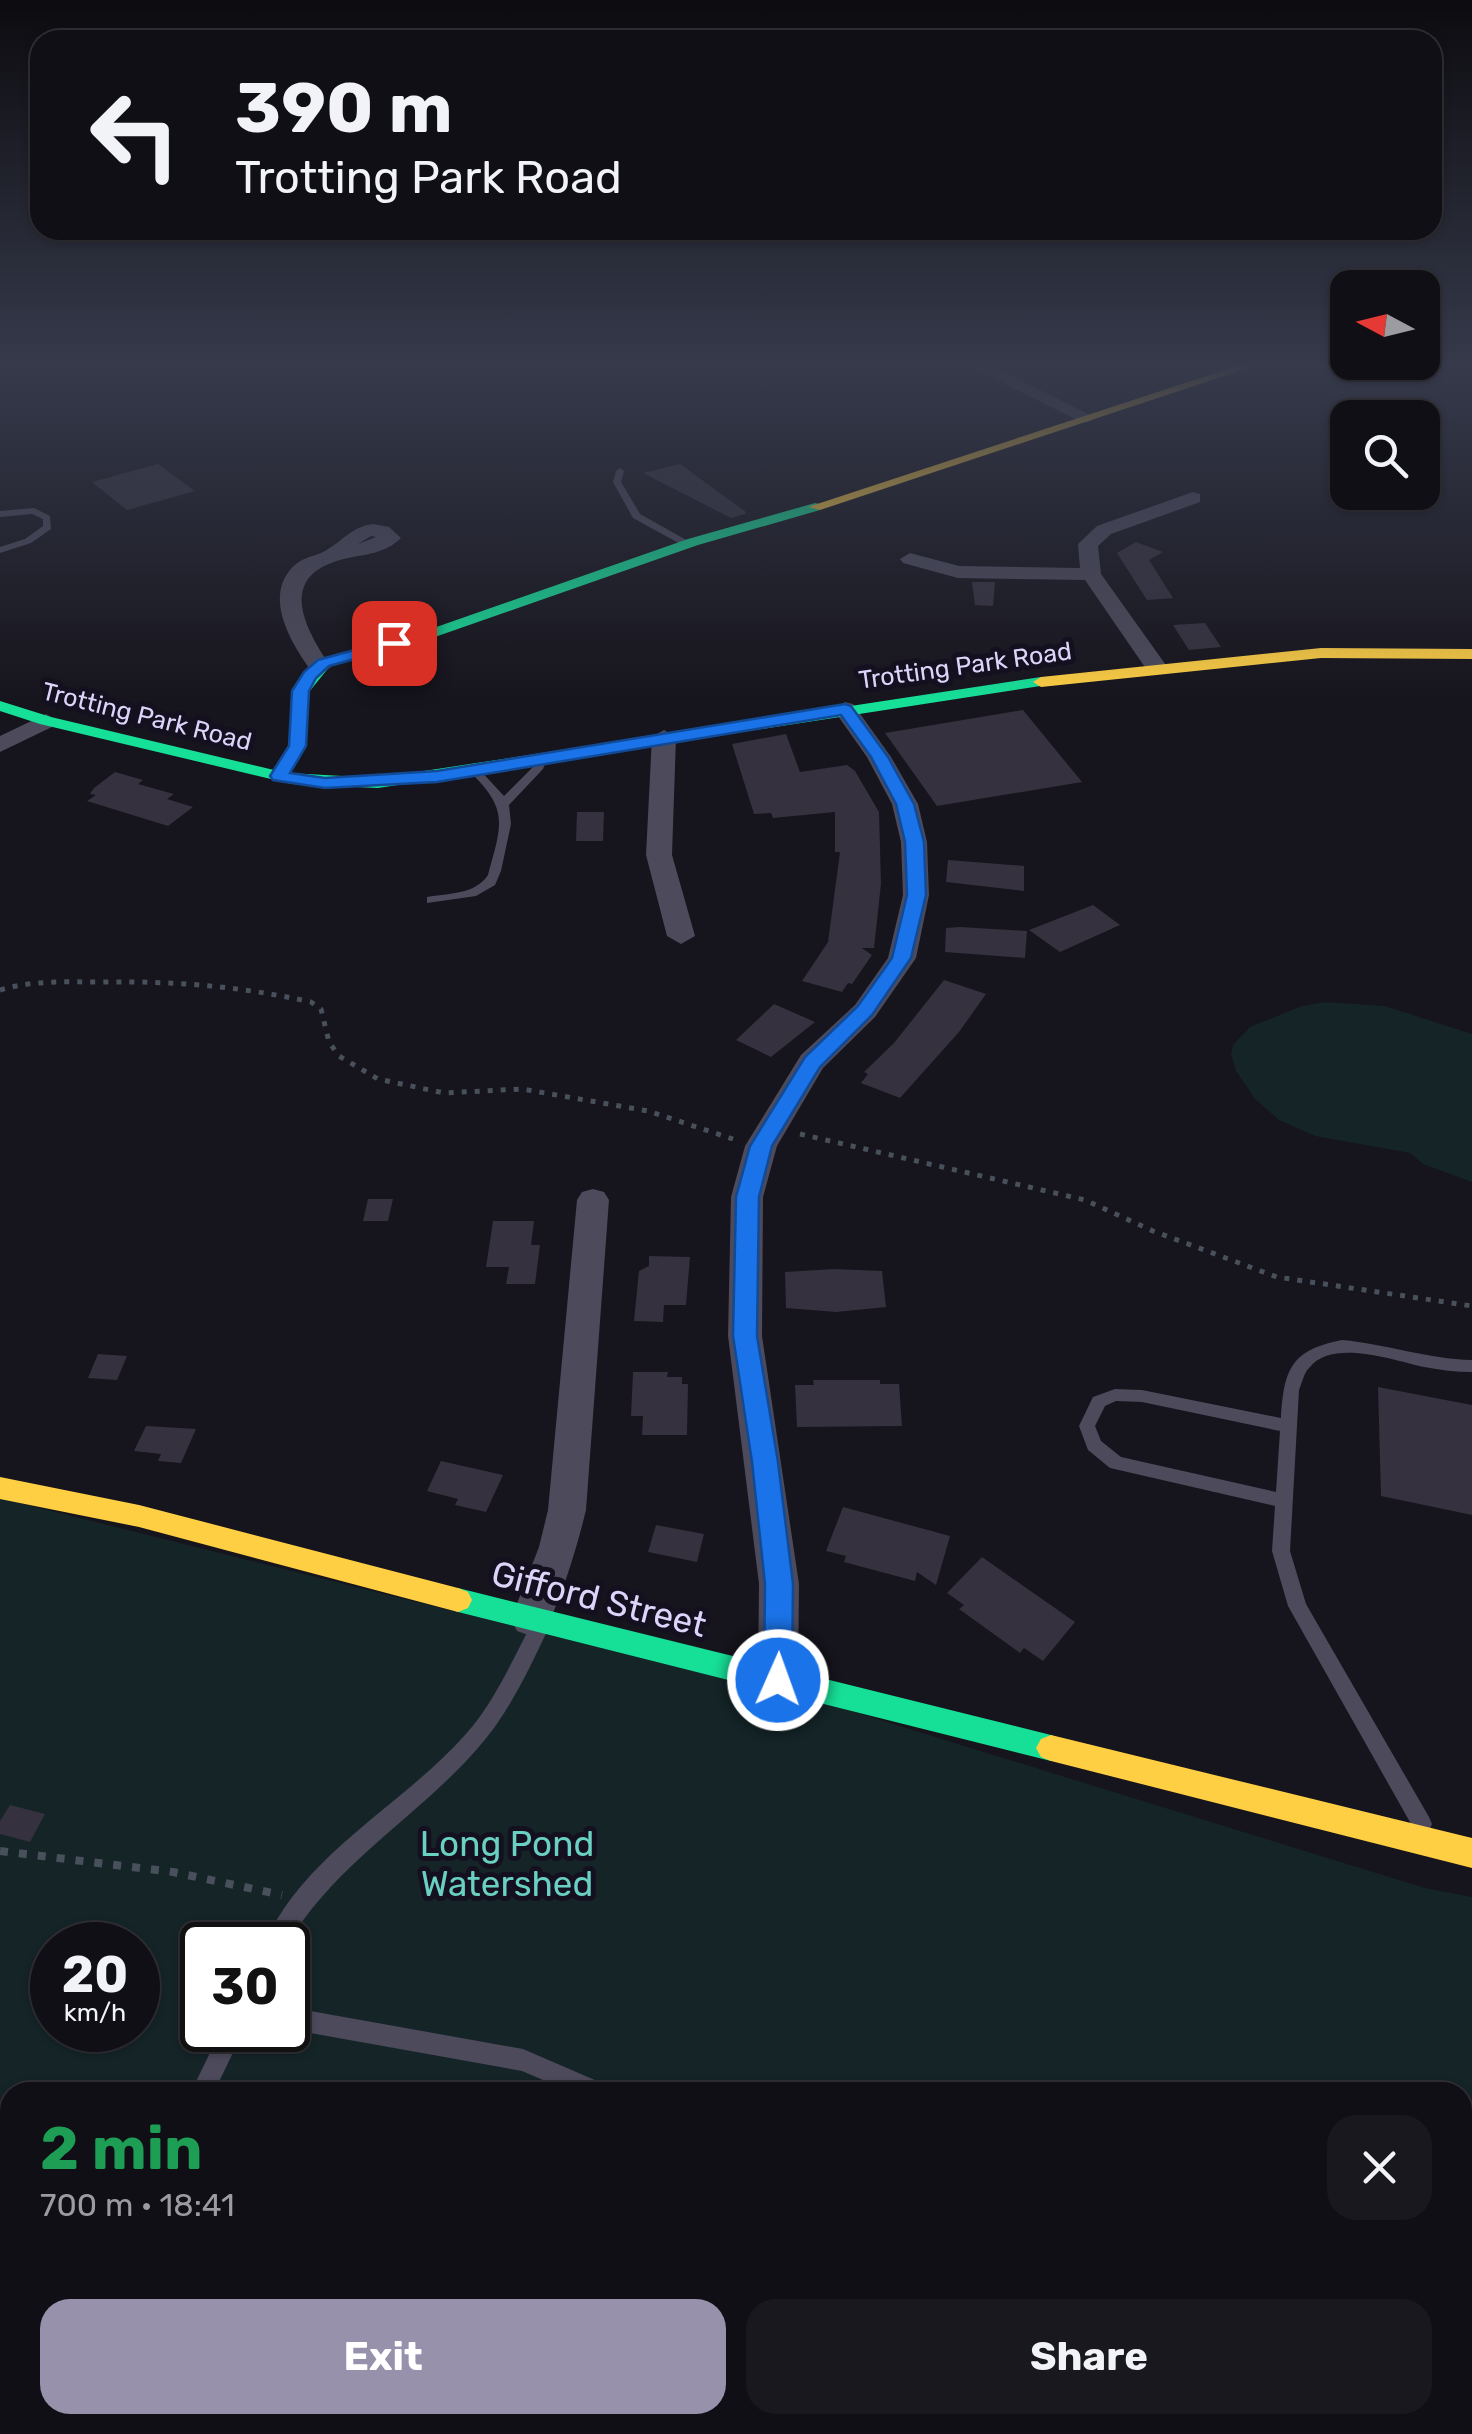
<!DOCTYPE html>
<meta charset="utf-8">
<style>
:root{--surface:#100f15;--page:#19181e;--text:#f1f3f6;--muted:#9c9ca0;--line:#302f34;--accent:#9791ac}
body{margin:0;font-family:Rubik,sans-serif;background:var(--page);color:var(--text);height:100vh;display:flex;flex-direction:column;font-size:38px;white-space:nowrap}
*{box-sizing:border-box;margin:0}
p{font-size:32px;color:var(--muted)}
.icon{flex:none;width:55px;height:55px;fill:none;stroke:currentColor;stroke-width:2;stroke-linecap:round;stroke-linejoin:round}
.map{position:relative;flex:1;overflow:hidden}
.details{position:absolute;left:0px;top:2082px;width:1472px;height:352px;display:flex;flex-direction:column;background:var(--surface);border-radius:30px 30px 0 0;box-shadow:0 2px 8px #0004,0 0 0 2px var(--line)}
.details>*{flex:none}
.hud{position:absolute;left:30px;top:30px;width:1412px;height:210px;border-radius:30px;box-shadow:0 2px 8px #0004,0 0 0 2px var(--line);background:#100f15;color:var(--text);overflow:hidden}
.needle{width:65px;rotate:277deg}
.tools{position:absolute;left:1330px;top:270px;display:grid;gap:20px}
.tools a{display:grid;place-items:center;width:110px;height:110px;border-radius:20px;background:var(--surface);box-shadow:0 2px 8px #0004,0 0 0 2px var(--line);font-size:50px}
.speed{position:absolute;left:30px;top:1922px;display:flex;gap:20px;font-size:50px;font-weight:700;text-align:center}
.speed>*{display:grid;place-content:center;width:130px;height:130px;border-radius:50%;background:var(--surface);box-shadow:0 2px 8px #0004,0 0 0 2px var(--line);line-height:1}
.speed small{font-size:25px;font-weight:400}
.speed .limit{border:5px solid #111;border-radius:15px;background:#fff;color:#111}
.pin{position:absolute;display:grid;place-items:center;width:85px;height:85px;color:#fff;margin:-42px;border-radius:20px;box-shadow:0 5px 15px #0006}
.me{position:absolute;width:110px;margin:-55px;rotate:2deg;stroke-linejoin:round;filter:drop-shadow(0 0 8px #0008)}
.turn{display:flex;align-items:center;gap:35px;height:210px;padding:0 40px;font-size:45px}
.turn .icon{width:130px;height:130px;stroke-width:2.5}
.turn b{display:block;font-size:70px;line-height:85px}
.round{display:grid;place-items:center;flex:none;width:105px;height:105px;border-radius:30px;background:var(--page)}
.overview{display:flex;align-items:center;justify-content:space-between;height:170px;padding:0 40px}
h1{font-size:60px;font-weight:700;line-height:75px;color:#1e9e55}
.cta{display:flex;gap:20px;margin-top:auto;padding:20px 40px}
.cta a{flex:1;height:115px;border-radius:30px;background:var(--accent);color:#fff;font-size:40px;font-weight:700;line-height:115px;text-align:center}
.cta a+a{background:var(--page);color:var(--text)}
.map>svg:first-child{display:block}
</style>
<div class="map">
<svg width="1472" height="2434" viewBox="0 0 1472 2434">
<rect width="100%" height="100%" fill="#16141c"/>
<!-- green -->
<g fill="#142427" fill-rule="evenodd">
<polygon points="1325,1002 1385,1006 1472,1034 1472,1182 1423,1164 1410,1153 1315,1136 1279,1120 1255,1099 1236,1071 1231,1054 1233,1045 1250,1027 1302,1006"/>
<path d="M0,1498L845,1709L1425,1888L1472,1897V2434H0ZM52,1945H138V2030H52ZM202,1945H288V2030H202ZM10,2092H1462V2425H10Z"/>
</g>
<!-- building -->
<g fill="#35313e">
<polygon points="158,464 195,491 127,510 92,482"/>
<polygon points="680,464 746,512 745,514 731,518 643,473"/>
<polygon points="1136,542 1163,552 1149,560 1173,598 1147,600 1117,553"/>
<polygon points="972,582 995,582 993,606 975,605"/>
<polygon points="1205,623 1221,647 1189,650 1173,625"/>
<polygon points="1023,710 1082,782 937,806 885,733"/>
<polygon points="786,734 800,772 847,765 855,771 879,812 881,884 874,948 862,948 872,955 852,984 848,983 842,992 802,981 828,942 840,852 835,852 835,812 773,818 771,813 754,814 732,744"/>
<polygon points="115,772 143,780 138,784 174,794 167,799 193,807 168,826 87,801 96,795 90,794 94,788"/>
<polygon points="577,812 604,812 603,841 576,841"/>
<polygon points="948,860 1024,866 1024,891 946,882"/>
<polygon points="1093,905 1120,925 1060,952 1029,930"/>
<polygon points="960,927 1027,931 1025,958 945,952 946,928"/>
<polygon points="944,980 986,994 959,1032 900,1098 861,1083 868,1074 864,1072 894,1043"/>
<polygon points="774,1004 815,1022 771,1057 736,1040"/>
<polygon points="368,1199 393,1199 388,1221 363,1221"/>
<polygon points="493,1221 534,1221 531,1245 540,1245 535,1284 506,1284 509,1267 486,1267"/>
<polygon points="649,1256 690,1257 686,1305 664,1305 663,1322 634,1321 639,1271 649,1266"/>
<polygon points="834,1269 882,1271 886,1307 836,1312 786,1308 785,1272"/>
<polygon points="98,1354 127,1356 117,1380 88,1378"/>
<polygon points="633,1372 668,1372 667,1377 682,1377 682,1384 688,1384 687,1435 642,1435 643,1416 631,1416"/>
<polygon points="813,1380 880,1380 880,1384 899,1384 902,1426 797,1427 795,1385 814,1385"/>
<polygon points="1378,1387 1472,1405 1472,1515 1381,1496"/>
<polygon points="146,1426 196,1429 181,1463 158,1461 161,1454 134,1451"/>
<polygon points="441,1461 503,1475 486,1512 455,1505 458,1499 427,1491"/>
<polygon points="843,1507 950,1536 936,1585 917,1572 915,1581 844,1562 846,1556 826,1551"/>
<polygon points="656,1525 704,1534 697,1562 648,1552"/>
<polygon points="982,1557 1075,1622 1043,1661 1024,1648 1020,1653 959,1609 964,1605 947,1593"/>
<polygon points="10,1805 45,1814 30,1842 0,1834 0,1821"/>
</g>
<g fill="none" stroke-linecap="round" stroke-linejoin="round">
<!-- path-far1 -->
<g stroke="#48505b" stroke-width="5" stroke-dasharray="5 8" stroke-linecap="butt">
<path d="M0,990C34,980 66,982 101,982C176,981 238,986 311,1002L321,1009L329,1042L339,1056L378,1079L444,1093L522,1089L648,1111L733,1139"/>
<polyline points="800,1134 1085,1200 1153,1231 1277,1277 1472,1306"/>
</g>
<!-- path -->
<polyline stroke="#48505b" stroke-width="8" stroke-dasharray="8 11" stroke-linecap="butt" points="0,1851 173,1872 282,1895"/>
<!-- lane -->
<g fill="#4c4a5b" fill-rule="evenodd">
<polygon points="620,468 624,471 621,482 640,514 690,542 690,546 684,546 633,518 613,482 616,471"/>
<polygon points="34,508 50,516 51,529 31,543 0,553 0,547 25,539 43,526 43,519 32,514 0,517 0,511"/>
<path d="M542,754L548,757L543,769L509,805L511,824L501,871L495,885L476,896L427,903V897C448,893 475,895 488,875C501,826 510,810 470,772V768H478L504,796L534,766L538,755Z"/>
<path d="M1342,1340C1386,1344 1428,1359 1472,1360V1372C1456,1372 1440,1370 1424,1367C1393,1360 1332,1338 1309,1368C1304,1373 1302,1383 1299,1390L1290,1551L1306,1604L1429,1817L1432,1824L1429,1831L1422,1833L1415,1831L1288,1606L1272,1551L1275,1506L1110,1468L1088,1450L1079,1426L1093,1397L1115,1389L1142,1390L1281,1418C1284,1369 1291,1350 1342,1340ZM1116,1401L1142,1402L1280,1431L1276,1492L1121,1457L1101,1441L1095,1426L1105,1406Z"/>
<path d="M539,1621L546,1623L548,1629C529,1670 508,1714 478,1748C417,1818 335,1863 287,1945H264C303,1854 402,1806 465,1735C494,1703 512,1661 532,1623Z"/>
<polygon points="288,2007 523,2049 604,2084 607,2092 571,2092 522,2071 288,2029"/>
<polygon points="221,2030 244,2030 214,2092 191,2092"/>
<polygon points="10,2312 10,2340 0,2345 0,2317"/>
<rect x="650" y="2425" width="26" height="9"/>
</g>
<!-- street -->
<g fill="#4c4a5b" fill-rule="evenodd">
<polygon points="964,363 986,363 1096,418 1087,423 1081,422"/>
<polygon points="1193,492 1200,494 1200,502 1111,534 1098,546 1101,574 1168,668 1157,675 1149,673 1085,580 958,578 903,563 900,559 910,553 959,566 1080,568 1078,544 1097,526"/>
<path d="M373,524L389,527L401,538C385,554 365,554 344,559C277,575 303,626 331,667L320,674L312,672C291,643 261,594 296,564C304,557 316,556 325,551C343,541 351,527 373,524ZM371,536L376,537L358,544Z"/>
<polygon points="845,702 853,704 891,757 918,804 927,842 929,895 916,958 875,1017 823,1068 777,1146 763,1197 762,1336 799,1584 798,1680 792,1693 778,1698 764,1693 758,1680 759,1584 728,1336 731,1197 745,1146 801,1055 855,1005 888,958 903,895 901,842 892,804 867,757 833,709"/>
<polygon points="46,714 58,721 54,726 0,752 0,736"/>
<polygon points="664,730 676,737 672,855 695,936 681,944 667,936 646,855 652,737"/>
<path d="M593,1189L604,1192L609,1200L586,1510C576,1551 563,1593 545,1631L531,1636L517,1631L511,1619L539,1547L548,1510L577,1200L582,1192Z"/>
</g>
<!-- fast -->
<g fill="#16e098" fill-rule="evenodd">
<polygon points="815,503 820,504 820,510 698,545 432,638 330,666 309,692 305,746 289,773 378,778 1041,677 1047,679 1047,685 378,788 292,784 40,724 0,711 0,701 51,717 274,770 289,746 293,691 318,660 422,632 688,539"/>
<polygon points="458,1588 1051,1735 1061,1739 1066,1748 1061,1757 1051,1761 458,1612 448,1608 444,1600 448,1592"/>
</g>
<!-- slow -->
<g fill="#ffcf43" fill-rule="evenodd">
<polygon points="1246,363 1263,363 820,510 808,507"/>
<polygon points="1321,648 1472,649 1472,659 1321,658 1041,687 1033,682 1041,677"/>
<polygon points="0,1477 139,1505 458,1588 468,1592 472,1600 468,1608 458,1612 139,1527 0,1499"/>
<polygon points="1051,1735 1472,1838 1472,1868 1051,1761 1041,1757 1036,1748 1041,1739"/>
</g>
</g>
<!-- sky -->
<linearGradient id="sky" x2="0" y2="1"><stop stop-color="#0c0b0f"/><stop offset="0.52" stop-color="#363a4b"/><stop offset="1" stop-color="#363a4b" stop-opacity="0"/></linearGradient>
<rect width="1472" height="703" fill="url(#sky)"/>
<!-- route -->
<polygon fill="#1a73e8" stroke="#114b97" stroke-width="2.5" points="394,639 400,640 400,647 329,666 316,678 309,691 306,746 290,773 325,778 437,771 845,704 851,706 888,757 914,804 924,842 926,895 911,958 872,1015 820,1067 772,1146 759,1197 757,1336 778,1462 793,1584 792,1680 788,1688 778,1692 768,1688 764,1680 765,1584 752,1462 733,1336 736,1197 750,1146 805,1057 858,1006 892,958 907,895 905,842 896,804 871,757 841,715 437,782 325,788 273,780 270,776 289,746 292,691 304,672 318,660"/>
<g text-anchor="middle" stroke-width="10" stroke-linejoin="round" paint-order="stroke">
<!-- far-street labels -->
<g font-size="25" fill="#dcd4f9" stroke="#141020">
<text transform="translate(965 665) rotate(-8)" y="9">Trotting Park Road</text>
<text transform="translate(147 716) rotate(14)" y="9">Trotting Park Road</text>
</g>
<!-- near-street labels -->
<g font-size="35" fill="#dcd4f9" stroke="#141020">
<text transform="translate(599 1599) rotate(14)" y="12">Gifford Street</text>
</g>
<!-- near-park labels -->
<g font-size="35" fill="#69d0c2" stroke="#141020">
<text x="507" y="1856">Long Pond<tspan x="507" dy="40">Watershed</tspan></text>
</g>
</g>
</svg>
<div class="tools">
<a><svg class="needle" viewBox="-14 -14 28 28"><path d="M0-13l5 13h-10z" fill="#e53935"/><path d="M0 13l5-13h-10z" fill="#9c9ca0"/></svg></a>
<a><svg class="icon" aria-label="search" viewBox="0 0 24 24"><circle cx="10" cy="10" r="6"/><path d="M15 15l6 6"/></svg></a>
</div>
<div class="speed"><div>20<small>km/h</small></div><div class="limit">30</div></div>
<div class="pin" style="left:394px;top:643px;background:#d93025"><svg class="icon" aria-label="arrive" viewBox="0 0 24 24"><path d="M6 21V4h12l-3 4 3 4H6"/></svg></div>
<svg class="me" style="left:778px;top:1680px" viewBox="-20 -20 40 40"><circle r="17" fill="#1a73e8" stroke="#fff" stroke-width="3"/><path d="M0-11L8 9 0 5-8 9z" fill="#fff"/></svg>
<div class="hud">
<div class="turn"><svg class="icon" aria-label="left" viewBox="0 0 24 24"><path d="M17 20v-9H6M10 6l-5 5 5 5"/></svg><div><b>390 m</b>Trotting Park Road</div></div>
</div>
<section class="details">
<div class="overview"><div><h1>2 min</h1><p>700 m · 18:41</p></div><a class="round"><svg class="icon" aria-label="close" viewBox="0 0 24 24"><path d="M6 6l12 12M18 6L6 18"/></svg></a></div>
<div class="cta"><a>Exit</a><a>Share</a></div>
</section>
</div>
